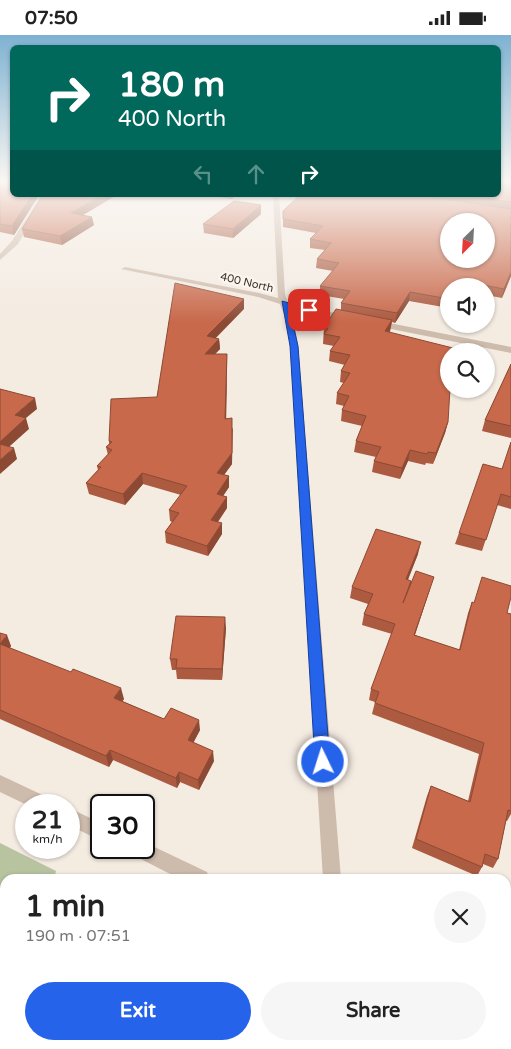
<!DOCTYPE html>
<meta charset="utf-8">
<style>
:root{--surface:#fff;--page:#f6f6f6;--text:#222;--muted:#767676;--accent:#2563eb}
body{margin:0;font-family:"Varela Round",sans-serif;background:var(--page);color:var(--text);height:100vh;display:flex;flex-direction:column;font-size:19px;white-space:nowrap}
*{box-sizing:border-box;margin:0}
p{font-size:16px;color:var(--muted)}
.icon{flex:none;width:28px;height:28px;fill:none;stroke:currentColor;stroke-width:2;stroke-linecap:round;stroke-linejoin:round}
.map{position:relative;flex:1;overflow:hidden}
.details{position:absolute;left:0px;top:839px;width:511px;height:176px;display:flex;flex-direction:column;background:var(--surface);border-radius:15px 15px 0 0;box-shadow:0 1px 4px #0004}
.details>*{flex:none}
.banner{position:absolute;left:10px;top:10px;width:491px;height:152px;border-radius:8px;box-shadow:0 1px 4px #0004;background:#00695c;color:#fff;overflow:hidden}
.needle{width:32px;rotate:204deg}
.buttons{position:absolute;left:440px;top:178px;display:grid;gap:10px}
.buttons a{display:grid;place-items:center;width:55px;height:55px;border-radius:50%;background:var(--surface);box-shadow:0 1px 4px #0004;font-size:25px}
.speed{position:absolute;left:15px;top:759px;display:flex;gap:10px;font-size:25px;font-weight:700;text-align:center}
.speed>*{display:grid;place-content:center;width:65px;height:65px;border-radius:50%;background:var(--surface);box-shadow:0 1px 4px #0004;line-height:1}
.speed small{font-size:12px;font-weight:400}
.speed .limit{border:2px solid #111;border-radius:8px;background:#fff;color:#111}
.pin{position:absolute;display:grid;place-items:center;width:42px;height:42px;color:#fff;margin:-21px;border-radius:10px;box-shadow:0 2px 8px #0006}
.me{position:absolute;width:55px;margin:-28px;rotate:356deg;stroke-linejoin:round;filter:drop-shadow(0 0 4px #0008)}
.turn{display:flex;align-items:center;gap:18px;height:105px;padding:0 25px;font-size:22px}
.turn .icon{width:65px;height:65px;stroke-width:2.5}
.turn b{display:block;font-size:35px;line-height:42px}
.lanes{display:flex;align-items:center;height:48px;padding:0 25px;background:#0003;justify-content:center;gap:25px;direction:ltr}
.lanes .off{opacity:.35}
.round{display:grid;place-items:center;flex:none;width:52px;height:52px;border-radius:26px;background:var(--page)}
.headline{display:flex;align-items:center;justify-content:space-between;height:85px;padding:0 25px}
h1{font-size:30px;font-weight:800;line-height:38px}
.cta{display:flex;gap:10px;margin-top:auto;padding:10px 25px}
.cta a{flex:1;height:58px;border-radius:30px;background:var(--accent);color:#fff;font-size:20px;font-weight:800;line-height:58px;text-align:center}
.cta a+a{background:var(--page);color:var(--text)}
.status{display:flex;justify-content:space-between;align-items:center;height:35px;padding:0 25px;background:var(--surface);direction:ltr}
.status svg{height:14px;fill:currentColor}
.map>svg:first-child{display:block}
</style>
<div class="status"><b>07:50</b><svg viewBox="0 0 49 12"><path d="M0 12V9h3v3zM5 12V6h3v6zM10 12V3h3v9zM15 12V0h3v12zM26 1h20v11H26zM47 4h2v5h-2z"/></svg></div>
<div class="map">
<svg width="511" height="1014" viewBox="0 0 511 1014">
<rect width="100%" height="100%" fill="#f4ebe1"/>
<!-- green -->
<polygon fill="#b8c4a0" points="0,808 56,836 54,844 5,844 5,985 0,985"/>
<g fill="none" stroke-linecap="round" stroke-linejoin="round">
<!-- minor -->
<g fill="#cdbbac" fill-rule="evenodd">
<polygon points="41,160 47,160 18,209 0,225 0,219 12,206"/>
<polygon points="273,160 279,160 285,259 287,266 354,283 350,286 290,272 294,285 298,311 341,844 323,844 290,311 286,285 280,269 258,262 121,234 125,232 259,258 278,263"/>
<polygon points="374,285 511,312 511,318 371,290 371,286"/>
<polygon points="0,740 51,764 54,770 27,770 0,757"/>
<polygon points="69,773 101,788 101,806 69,790"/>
<polygon points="144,807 207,837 209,844 180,844 129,818 126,812 144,812"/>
<polygon points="506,980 511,981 511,1003 506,1001"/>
<rect x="334" y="1010" width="22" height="4"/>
</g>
</g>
<!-- wall -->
<g fill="#ac5a40">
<polygon points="0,145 12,160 39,160 14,200 0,197"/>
<polygon points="511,145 511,241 502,263 486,260 486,251 449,251 449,273 409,266 395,288 392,287 390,297 448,387 445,398 433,429 426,428 425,430 408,426 400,444 372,437 374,426 376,422 354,417 356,406 362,391 341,386 342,375 344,371 336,369 337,358 344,348 340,347 341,336 345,330 329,326 330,316 334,311 323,309 324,292 341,275 341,268 344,264 320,260 320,251 333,236 316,233 317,224 325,215 310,213 310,204 316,198 283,192 283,176 300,160 499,160"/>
<polygon points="207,160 236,160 232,164"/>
<polygon points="261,179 233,203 204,198 203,189"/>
<polygon points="83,180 94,190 62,210 24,202 22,194"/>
<polygon points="244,274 215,303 219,304 220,314 215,319 227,319 226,384 233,394 232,429 224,440 229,441 229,452 223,461 227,462 227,473 218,487 222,499 208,521 166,508 165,497 172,487 170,486 169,475 181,460 143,449 125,470 89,459 86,448 98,435 97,431 108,420 106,412 109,409 109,406 157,362"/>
<polygon points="511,329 511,403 482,396 485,385"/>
<polygon points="511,407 511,474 497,470 482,516 455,509 459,498 502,434"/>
<polygon points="418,519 408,545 430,554 415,600 459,615 468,578 472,567 511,579 511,779 507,786 506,786 498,824 493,833 483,829 482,832 477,841 412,813 427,761 431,751 468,766 479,719 372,679 375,667 369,665 371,654 392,599 362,590 364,579 368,569 350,563 352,552"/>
<polygon points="226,593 222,645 177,644 176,635 172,635 170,624"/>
<polygon points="0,598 11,611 10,613 124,664 122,666 164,684 200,695 193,708 214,726 199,755 180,747 177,753 113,725 109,732 0,684"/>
</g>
<!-- shaded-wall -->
<g fill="#8c4a34">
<polygon points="32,160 39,160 14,200 12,191"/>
<polygon points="102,160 117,160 73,186 71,178"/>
<polygon points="261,170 261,179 233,203 233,194"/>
<polygon points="92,182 94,190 62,210 60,201"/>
<polygon points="511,237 511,241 502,263 504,254"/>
<polygon points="410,257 409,266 395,288 397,278"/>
<polygon points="244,264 244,274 208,311 207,301"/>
<polygon points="392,285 390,295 384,306 385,296"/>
<polygon points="219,304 220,314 205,329 205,319"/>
<polygon points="227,319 227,329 226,394 225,384"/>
<polygon points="35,363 37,374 26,383 29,394 1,419 0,415 0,407 15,380"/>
<polygon points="232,383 232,429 218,448 217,438"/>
<polygon points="448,387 445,398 433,429 436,418"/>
<polygon points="14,413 17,424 0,439 0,425"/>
<polygon points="410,415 408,426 400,444 402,433"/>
<polygon points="142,438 143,449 125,470 123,459"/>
<polygon points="229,441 229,452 217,470 217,459"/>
<polygon points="227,462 227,473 212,495 211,485"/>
<polygon points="222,488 222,499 208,521 207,511"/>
<polygon points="421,507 418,519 403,556 406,544"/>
<polygon points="434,542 411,611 414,600"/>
<polygon points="225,582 226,593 222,645 222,634"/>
<polygon points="7,600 11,611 5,620 0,609"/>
<polygon points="121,653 124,664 117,674 114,663"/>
<polygon points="199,685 200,695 189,716 188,705"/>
<polygon points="110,715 113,725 109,732 106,721"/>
<polygon points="213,716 214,726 199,755 198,745"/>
<polygon points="179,737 180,747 177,753 176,743"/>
</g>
<!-- building -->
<g fill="#c8694b" stroke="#8c4a34" fill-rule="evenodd">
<polygon points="0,145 12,145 12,160 32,160 12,191 0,189"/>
<polygon points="499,145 511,145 511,167 464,160 499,160"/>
<polygon points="43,160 102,160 71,178 92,182 60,201 22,194"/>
<path d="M300,160H420L511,174V237L504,254L478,249L477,251H449V264L410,257L397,278L341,268L350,256L320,251L339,228L317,224L331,208L310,204L323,191L283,184V176ZM449,186H486V224H449Z"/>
<polygon points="234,166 261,170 233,194 203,189"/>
<polygon points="175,248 244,264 207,301 219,304 205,319 227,319 225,384 232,383 232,418 217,438 229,441 217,459 227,462 211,485 222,488 207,511 165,497 179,478 169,475 187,451 142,438 123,459 86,448 101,432 97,431 112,415 106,412 112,407 109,406 111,364 157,362"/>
<polygon points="336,274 392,285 385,296 453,313 453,316 449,316 449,354 450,354 448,387 436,418 428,417 427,419 410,415 402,433 374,426 381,412 356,406 366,381 342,375 349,361 337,358 350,338 341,336 350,320 330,316 340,302 324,299 328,293 324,292"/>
<polygon points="511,329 511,391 485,385"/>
<polygon points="0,354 35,363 15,380 26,383 0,407"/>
<polygon points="511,407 511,462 501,459 486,505 459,498 483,429 502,434"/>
<polygon points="0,409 14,413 0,425"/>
<polygon points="376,494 421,507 406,544 411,546 403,568 416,536 434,542 414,600 460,615 472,567 474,568 482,542 511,551 511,562 507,578 511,579 511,776 508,775 498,824 485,819 482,832 416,804 431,751 470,767 484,708 375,668 379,657 371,654 395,589 364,579 373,559 352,552"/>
<polygon points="176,581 225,582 222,634 176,633 177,624 170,624"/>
<polygon points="0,598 7,600 0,609 71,637 73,634 121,653 114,663 164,684 171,673 199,685 188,705 213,716 198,745 179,737 176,743 110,715 106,721 0,675"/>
<polygon points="42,1010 200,1010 199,1014 42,1014"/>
</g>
<!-- sky -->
<linearGradient id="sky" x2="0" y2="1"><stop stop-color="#7eb2d2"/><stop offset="0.51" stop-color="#faf6f2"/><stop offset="1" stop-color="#faf6f2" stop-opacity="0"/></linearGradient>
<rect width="511" height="287" fill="url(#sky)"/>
<!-- route -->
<polygon fill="#2563eb" stroke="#184099" points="282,266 313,275 309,277 289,271 298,311 330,727 328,732 323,734 317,732 315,727 290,311"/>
<g text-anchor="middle" stroke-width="5" stroke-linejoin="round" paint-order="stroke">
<!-- far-street labels -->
<g font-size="11" fill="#3b302b" stroke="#fbf5ee">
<text transform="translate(247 247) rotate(13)" y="4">400 North</text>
</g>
</g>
</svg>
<div class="buttons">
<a><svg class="needle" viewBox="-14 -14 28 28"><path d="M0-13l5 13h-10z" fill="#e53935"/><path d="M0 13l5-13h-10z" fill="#767676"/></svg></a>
<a><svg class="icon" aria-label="sound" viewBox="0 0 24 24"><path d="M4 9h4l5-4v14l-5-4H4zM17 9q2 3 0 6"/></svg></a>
<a><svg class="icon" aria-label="search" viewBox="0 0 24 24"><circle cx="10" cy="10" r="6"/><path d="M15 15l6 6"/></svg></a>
</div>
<div class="speed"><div>21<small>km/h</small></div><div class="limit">30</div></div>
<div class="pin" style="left:309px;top:275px;background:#d93025"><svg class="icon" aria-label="arrive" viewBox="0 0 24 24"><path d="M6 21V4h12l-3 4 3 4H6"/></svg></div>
<svg class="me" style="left:323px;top:727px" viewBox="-20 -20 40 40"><circle r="17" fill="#2563eb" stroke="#fff" stroke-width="3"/><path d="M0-11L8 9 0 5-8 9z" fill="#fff"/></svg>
<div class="banner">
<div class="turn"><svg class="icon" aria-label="right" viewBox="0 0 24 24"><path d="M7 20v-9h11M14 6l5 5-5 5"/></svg><div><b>180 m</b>400 North</div></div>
<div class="lanes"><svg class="icon off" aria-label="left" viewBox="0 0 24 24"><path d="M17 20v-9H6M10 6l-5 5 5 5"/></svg><svg class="icon off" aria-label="ahead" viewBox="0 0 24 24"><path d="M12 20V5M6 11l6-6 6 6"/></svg><svg class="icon" aria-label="right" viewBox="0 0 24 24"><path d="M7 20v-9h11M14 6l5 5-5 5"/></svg></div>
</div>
<section class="details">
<div class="headline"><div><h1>1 min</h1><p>190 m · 07:51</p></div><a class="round"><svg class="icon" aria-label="close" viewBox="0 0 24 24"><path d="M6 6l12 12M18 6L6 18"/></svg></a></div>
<div class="cta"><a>Exit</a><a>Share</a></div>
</section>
</div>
